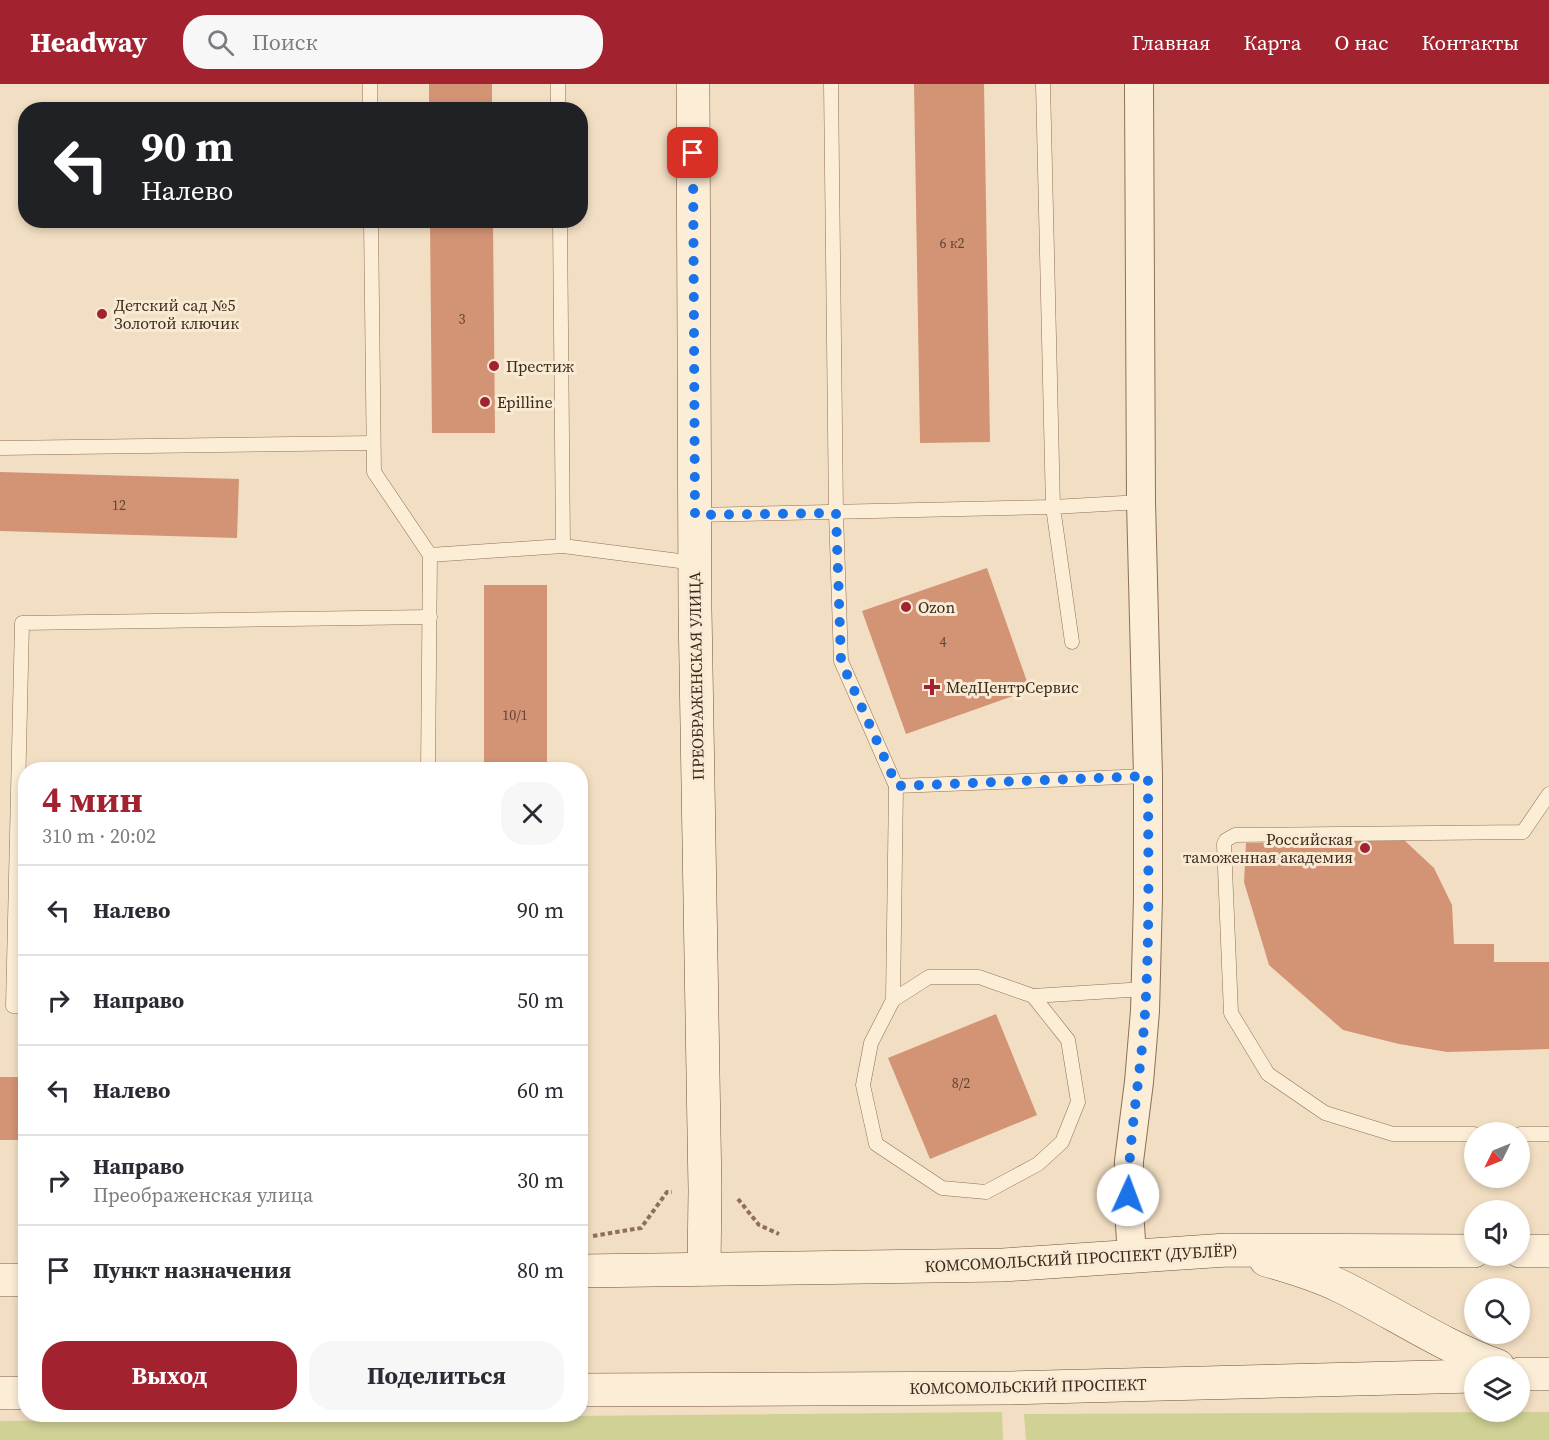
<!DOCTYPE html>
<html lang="ru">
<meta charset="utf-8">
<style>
:root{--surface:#fff;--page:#f7f7f7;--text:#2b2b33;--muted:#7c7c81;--line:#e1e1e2;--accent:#a22230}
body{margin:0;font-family:"Source Serif 4",serif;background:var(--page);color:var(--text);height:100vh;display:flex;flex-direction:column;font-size:22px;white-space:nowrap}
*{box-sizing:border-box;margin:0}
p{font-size:20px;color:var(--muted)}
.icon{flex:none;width:33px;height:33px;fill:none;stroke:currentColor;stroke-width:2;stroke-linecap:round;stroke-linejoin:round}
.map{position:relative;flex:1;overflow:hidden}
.details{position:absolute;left:18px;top:678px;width:570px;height:660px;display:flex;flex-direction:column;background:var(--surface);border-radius:24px;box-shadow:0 3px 9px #0003}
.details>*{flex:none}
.guide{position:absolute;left:18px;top:18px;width:570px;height:126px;border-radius:24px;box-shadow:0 3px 9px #0003;background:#202124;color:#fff;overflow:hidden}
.needle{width:39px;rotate:227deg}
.tools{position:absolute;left:1464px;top:1038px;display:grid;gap:12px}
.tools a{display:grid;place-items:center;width:66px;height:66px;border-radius:50%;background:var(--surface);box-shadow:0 3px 9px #0003;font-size:30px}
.pin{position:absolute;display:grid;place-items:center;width:51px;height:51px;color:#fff;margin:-26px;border-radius:12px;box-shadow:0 3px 9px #0006}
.me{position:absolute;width:66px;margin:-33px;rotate:2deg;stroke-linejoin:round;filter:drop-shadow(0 0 4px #0008)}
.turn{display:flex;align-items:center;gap:21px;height:126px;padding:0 24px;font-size:27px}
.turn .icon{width:78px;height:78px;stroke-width:2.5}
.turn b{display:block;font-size:42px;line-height:51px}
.round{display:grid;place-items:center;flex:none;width:63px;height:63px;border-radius:24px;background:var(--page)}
.headline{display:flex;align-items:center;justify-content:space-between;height:102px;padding:0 24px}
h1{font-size:36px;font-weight:700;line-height:45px;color:var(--accent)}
.button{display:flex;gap:12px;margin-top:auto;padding:12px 24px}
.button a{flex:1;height:69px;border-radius:24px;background:var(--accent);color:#fff;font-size:24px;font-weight:700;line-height:69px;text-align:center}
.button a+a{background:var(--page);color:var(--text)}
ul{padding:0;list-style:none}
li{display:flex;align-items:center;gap:18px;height:90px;padding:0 24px;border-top:2px solid var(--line)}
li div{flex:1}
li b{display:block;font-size:22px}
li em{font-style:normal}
header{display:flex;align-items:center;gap:36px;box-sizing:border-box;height:84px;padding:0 30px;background:var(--accent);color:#fff}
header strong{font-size:28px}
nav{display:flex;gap:33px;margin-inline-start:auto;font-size:21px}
.search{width:420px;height:54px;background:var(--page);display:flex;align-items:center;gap:15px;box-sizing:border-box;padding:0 21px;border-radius:24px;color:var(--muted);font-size:22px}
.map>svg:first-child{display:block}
</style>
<header>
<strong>Headway</strong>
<div class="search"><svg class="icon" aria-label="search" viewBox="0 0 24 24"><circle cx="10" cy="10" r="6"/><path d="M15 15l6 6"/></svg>Поиск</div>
<nav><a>Главная</a><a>Карта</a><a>О нас</a><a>Контакты</a></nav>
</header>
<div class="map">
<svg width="1549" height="1356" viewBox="0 0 1549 1356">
<rect width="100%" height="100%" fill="#f2dfc3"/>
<!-- green -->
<g fill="#d0d195">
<polygon points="1002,1328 1003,1356 0,1356 0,1337"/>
<polygon points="1549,1328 1549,1356 1026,1356 1024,1330"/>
</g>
<!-- building -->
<g fill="#d39375">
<rect x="429" y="0" width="63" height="26"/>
<polygon points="914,0 984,0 990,358 920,359"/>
<polygon points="430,136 493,136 495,349 432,349"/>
<polygon points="0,388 239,395 237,454 0,447"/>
<polygon points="987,484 1030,606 906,650 862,527"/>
<rect x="484" y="501" width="63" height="185"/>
<polygon points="1404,756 1434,784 1452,821 1454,860 1494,860 1494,878 1549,878 1549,965 1447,968 1399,960 1343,946 1269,881 1244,798 1246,759"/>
<polygon points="996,930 1037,1031 930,1075 888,974"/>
<rect x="0" y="993" width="26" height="63"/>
</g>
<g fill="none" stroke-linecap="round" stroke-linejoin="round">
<!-- lane casing -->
<g stroke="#8e6f58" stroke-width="15">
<g id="lane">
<polyline points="370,0 370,26"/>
<polyline points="558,0 558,26"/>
<polyline points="831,0 836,429 841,577 896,702 1148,692"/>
<polyline points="371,136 374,388 430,471 428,686"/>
<polyline points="560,136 563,462"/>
<polyline points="0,364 373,359"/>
<polyline points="695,431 1053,423 1043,0"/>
<polyline points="430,471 563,462 695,479"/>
<polyline points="1072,558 1053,423 1141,418"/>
<polyline points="1033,912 1145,905"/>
<polyline points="893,916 929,893 979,893 1033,912 1068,956 1078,1018 1062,1058 1038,1080 986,1108 942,1104 876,1060 863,1001 871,959 893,916 896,702"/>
<polyline points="26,922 13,922 22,539 430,533"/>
<polyline points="1474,1050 1393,1050 1325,1029 1268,990 1231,929 1224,760 1226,756 1235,751 1523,748 1549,710"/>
<polyline points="1520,1050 1549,1050"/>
</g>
</g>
<!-- street casing -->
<g stroke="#8e6f58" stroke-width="30">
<polyline id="street" points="1132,1172 1128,1111 1129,1077 1139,998 1145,927 1148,814 1148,692 1141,418 1139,0"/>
</g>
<!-- secondary casing -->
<g stroke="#70503b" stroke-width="34">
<g id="secondary">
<polyline points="693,0 695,525 705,1106 704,1185"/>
<polyline points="1520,1167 1549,1167"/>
<path d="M1266,1176C1291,1183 1317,1191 1340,1202C1393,1228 1442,1262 1498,1282"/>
<polyline points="580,1187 1003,1181 1227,1166 1474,1167"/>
<polyline points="0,1196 26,1196"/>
<polyline points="1520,1290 1549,1290"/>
<polyline points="580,1306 1011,1304 1474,1292"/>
<polyline points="0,1309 26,1309"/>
</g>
</g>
<!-- path -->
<g stroke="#8e6f58" stroke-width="4" stroke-dasharray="4.5 3" stroke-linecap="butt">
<polyline points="738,1115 759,1141 779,1150"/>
<polyline points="593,1152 641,1144 667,1108 672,1108"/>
</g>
<!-- lane -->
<use href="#lane" stroke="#fcedd7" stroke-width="14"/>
<!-- street -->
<use href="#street" stroke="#fcedd7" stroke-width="28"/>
<!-- secondary -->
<use href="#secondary" stroke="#fcedd7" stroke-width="33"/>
</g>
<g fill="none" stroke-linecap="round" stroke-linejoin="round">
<!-- route -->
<path stroke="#1a73e8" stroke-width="10" stroke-dasharray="0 18" d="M693,69L695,431L836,429L841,577L897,702L1148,692C1148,770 1150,850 1145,929C1141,990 1129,1050 1128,1111"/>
</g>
<!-- markers -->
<g fill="#a22230" stroke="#f8ead3" stroke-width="2">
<circle cx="102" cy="230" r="6"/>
<circle cx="494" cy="282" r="6"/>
<circle cx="485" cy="318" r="6"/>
<circle cx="906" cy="523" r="6"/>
<path d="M929 594h6v6h6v6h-6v6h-6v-6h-6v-6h6z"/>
<circle cx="1365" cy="764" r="6"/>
</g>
<g text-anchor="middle" stroke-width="6" stroke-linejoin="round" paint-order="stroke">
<!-- number labels -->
<g font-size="14" fill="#624433">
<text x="952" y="164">6 к2</text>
<text x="462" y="240">3</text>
<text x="119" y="426">12</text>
<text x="943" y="563">4</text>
<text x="515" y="636">10/1</text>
<text x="961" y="1004">8/2</text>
</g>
<!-- poi labels -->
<g font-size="16" fill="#3c291d" stroke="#f8ead3" text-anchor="start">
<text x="114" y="227">Детский сад №5<tspan x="114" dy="18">Золотой ключик</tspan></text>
<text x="506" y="288">Престиж</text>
<text x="497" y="324">Epilline</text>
<text x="918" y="529">Ozon</text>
<text x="946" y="609">МедЦентрСервис</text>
<text x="1353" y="761" text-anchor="end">Российская<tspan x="1353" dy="18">таможенная академия</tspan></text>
</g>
<!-- street labels -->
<g font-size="16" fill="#3c291d" stroke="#f8ead3">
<text transform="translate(696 592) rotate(-91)" y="6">ПРЕОБРАЖЕНСКАЯ УЛИЦА</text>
<text transform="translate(1081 1174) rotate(-3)" y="6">КОМСОМОЛЬСКИЙ ПРОСПЕКТ (ДУБЛЁР)</text>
<text transform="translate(1028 1302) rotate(-1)" y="6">КОМСОМОЛЬСКИЙ ПРОСПЕКТ</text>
</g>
</g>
</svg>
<div class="tools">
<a><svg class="needle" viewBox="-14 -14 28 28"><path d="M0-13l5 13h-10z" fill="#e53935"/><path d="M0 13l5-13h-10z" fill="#7c7c81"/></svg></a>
<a><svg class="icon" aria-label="sound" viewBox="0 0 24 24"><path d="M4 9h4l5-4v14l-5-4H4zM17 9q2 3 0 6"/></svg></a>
<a><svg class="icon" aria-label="search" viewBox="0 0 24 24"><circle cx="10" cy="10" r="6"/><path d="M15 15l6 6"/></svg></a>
<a><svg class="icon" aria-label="layers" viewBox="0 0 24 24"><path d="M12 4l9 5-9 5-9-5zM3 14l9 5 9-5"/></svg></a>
</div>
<div class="pin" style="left:693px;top:69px;background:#d93025"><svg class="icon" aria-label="arrive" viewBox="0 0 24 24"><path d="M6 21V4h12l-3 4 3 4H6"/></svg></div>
<svg class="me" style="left:1128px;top:1111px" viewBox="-20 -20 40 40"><circle r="19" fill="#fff"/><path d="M0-13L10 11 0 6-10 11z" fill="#1a73e8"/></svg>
<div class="guide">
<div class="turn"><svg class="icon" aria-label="left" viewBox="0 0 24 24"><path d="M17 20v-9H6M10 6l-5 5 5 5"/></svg><div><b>90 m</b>Налево</div></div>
</div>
<section class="details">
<div class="headline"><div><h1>4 мин</h1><p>310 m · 20:02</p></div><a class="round"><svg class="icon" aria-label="close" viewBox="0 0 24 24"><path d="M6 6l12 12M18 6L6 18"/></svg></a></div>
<ul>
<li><svg class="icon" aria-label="left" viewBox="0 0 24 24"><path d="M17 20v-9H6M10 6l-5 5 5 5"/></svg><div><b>Налево</b></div><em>90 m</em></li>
<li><svg class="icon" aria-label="right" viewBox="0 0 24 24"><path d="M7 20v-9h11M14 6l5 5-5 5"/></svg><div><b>Направо</b></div><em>50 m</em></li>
<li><svg class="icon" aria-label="left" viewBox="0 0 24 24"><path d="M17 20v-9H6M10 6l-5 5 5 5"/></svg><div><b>Налево</b></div><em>60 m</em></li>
<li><svg class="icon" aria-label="right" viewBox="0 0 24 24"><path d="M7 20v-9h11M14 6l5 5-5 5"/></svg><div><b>Направо</b><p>Преображенская улица</p></div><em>30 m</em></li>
<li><svg class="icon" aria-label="arrive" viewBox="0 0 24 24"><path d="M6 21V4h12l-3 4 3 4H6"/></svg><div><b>Пункт назначения</b></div><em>80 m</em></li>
</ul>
<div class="button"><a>Выход</a><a>Поделиться</a></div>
</section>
</div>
